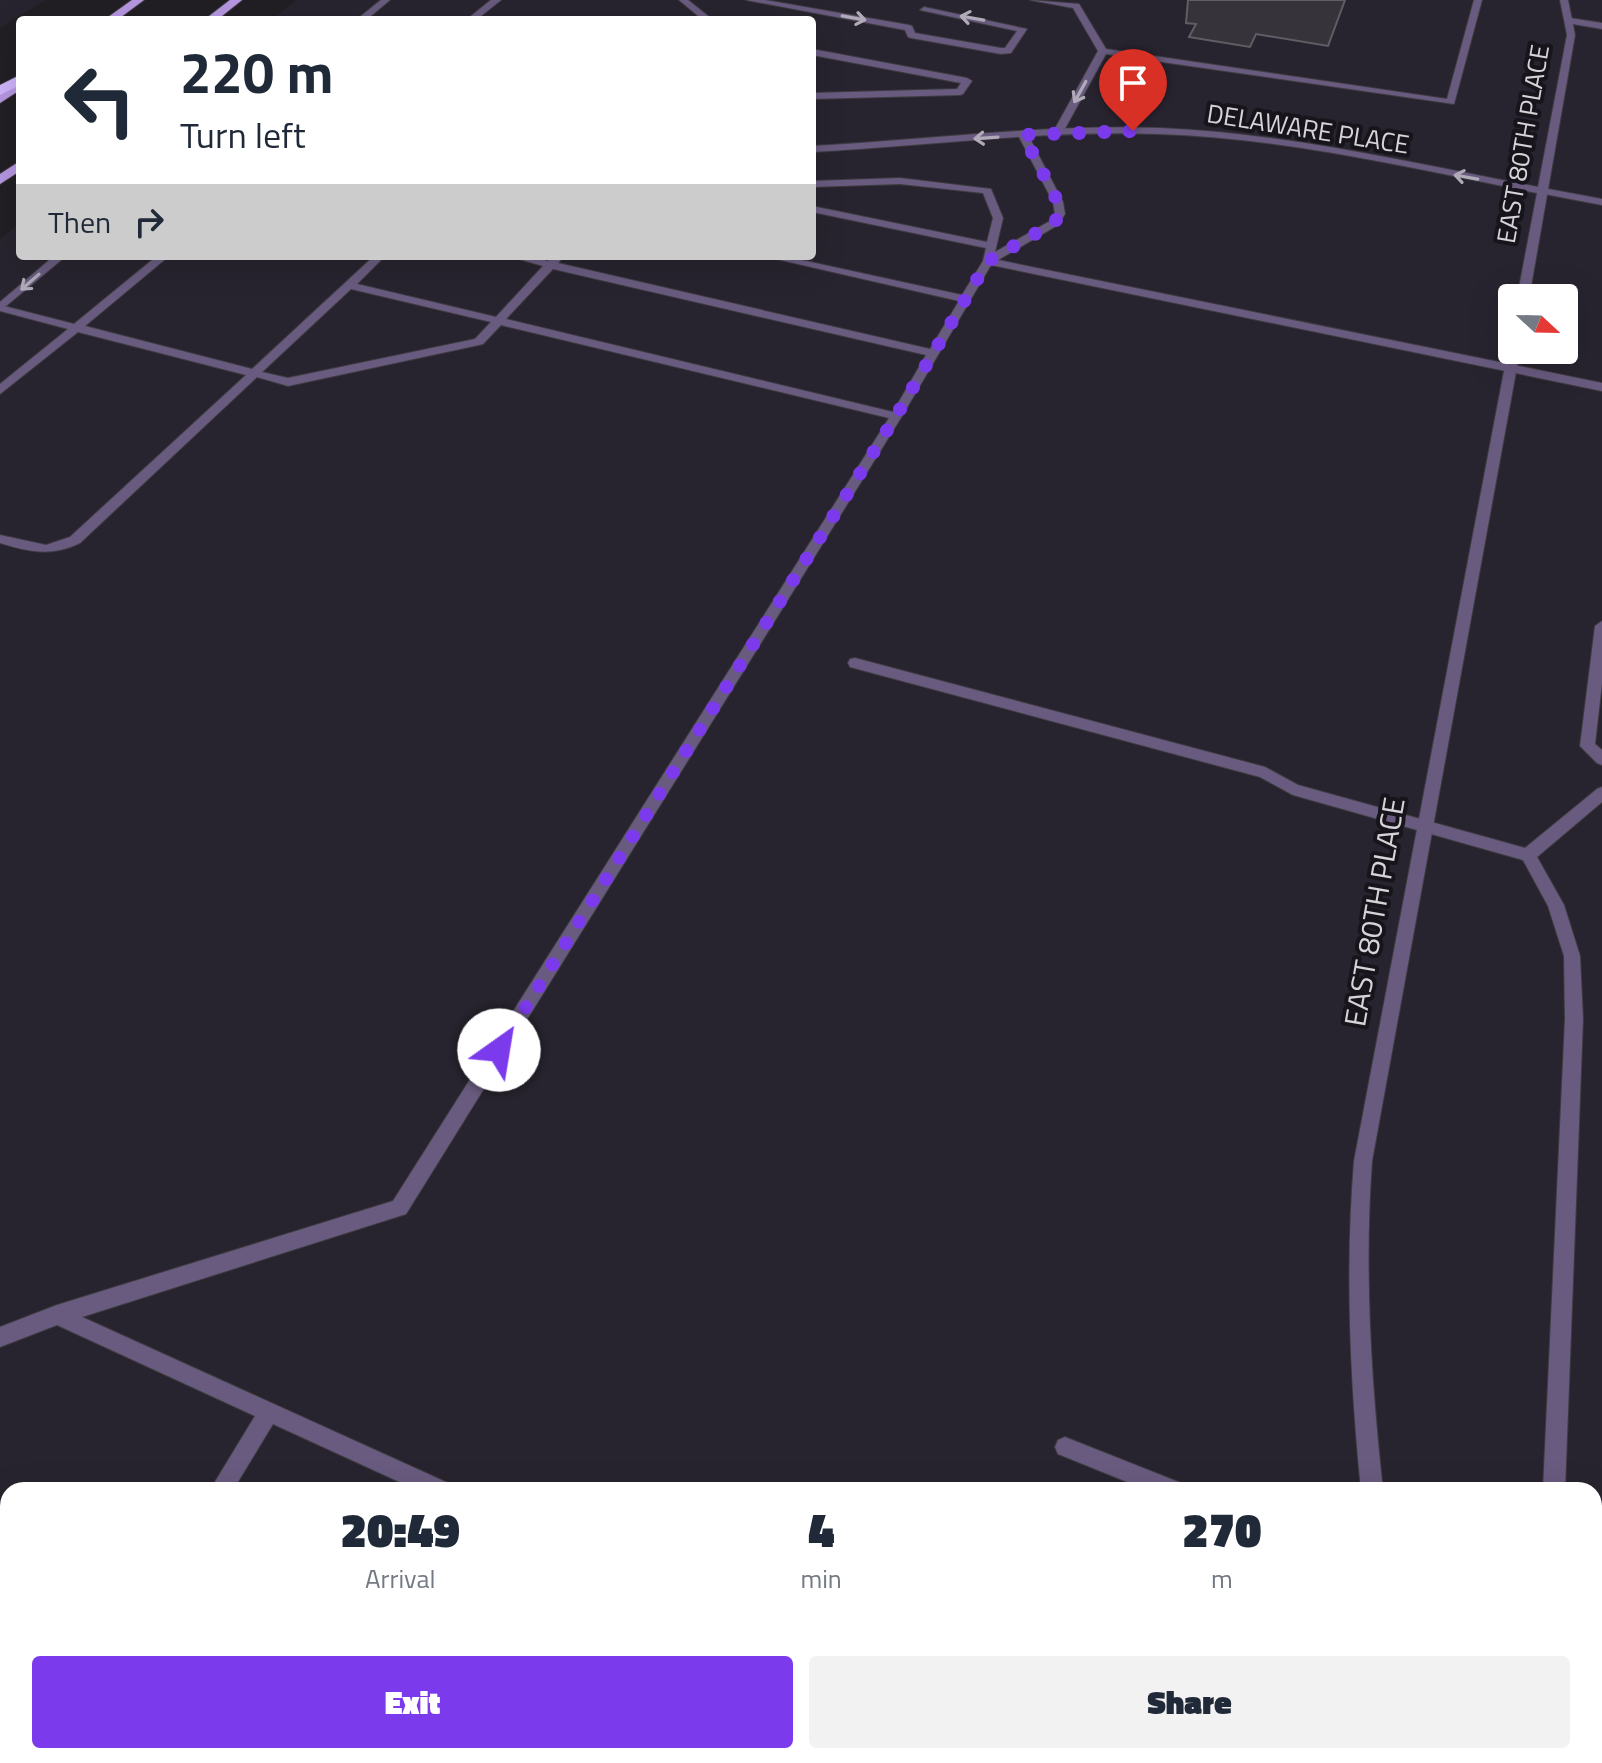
<!DOCTYPE html>
<style>
:root{--surface:#fff;--page:#f2f2f3;--text:#1f2937;--muted:#747a83;--accent:#7c3aed}
body{margin:0;font-family:"Titillium Web",sans-serif;background:var(--page);color:var(--text);height:100vh;display:flex;flex-direction:column;font-size:30px;white-space:nowrap}
*{box-sizing:border-box;margin:0}
p{font-size:26px;color:var(--muted)}
.icon{flex:none;width:44px;height:44px;fill:none;stroke:currentColor;stroke-width:2;stroke-linecap:round;stroke-linejoin:round}
.map{position:relative;flex:1;overflow:hidden}
.side{position:absolute;left:0px;top:1482px;width:1602px;height:282px;display:flex;flex-direction:column;background:var(--surface);border-radius:24px 24px 0 0;box-shadow:0 8px 32px #0002}
.side>*{flex:none}
.hud{position:absolute;left:16px;top:16px;width:800px;height:244px;border-radius:8px;box-shadow:0 8px 32px #0002;background:#fff;color:var(--text);overflow:hidden}
.needle{width:52px;rotate:112deg}
.buttons{position:absolute;left:1498px;top:284px;display:grid;gap:16px}
.buttons a{display:grid;place-items:center;width:80px;height:80px;border-radius:8px;background:var(--surface);box-shadow:0 8px 32px #0002;font-size:40px}
.pin{position:absolute;display:grid;place-items:center;width:68px;height:68px;color:#fff;margin:-82px -34px;border-radius:50% 50% 50% 0;rotate:-45deg;box-shadow:0 0 8px #0007}
.pin .icon{rotate:45deg}
.me{position:absolute;width:88px;margin:-44px;rotate:32deg;stroke-linejoin:round;filter:drop-shadow(0 0 6px #0008)}
.turn{display:flex;align-items:center;gap:28px;height:168px;padding:0 32px;font-size:36px}
.turn .icon{width:104px;height:104px;stroke-width:2.5}
.turn b{display:block;font-size:56px;line-height:68px}
.then{display:flex;align-items:center;height:76px;padding:0 32px;background:#0003;gap:16px;font-size:30px}
.eta{display:flex;justify-content:space-evenly;align-items:center;height:136px;text-align:center}
.eta b{font-size:48px;font-weight:800;line-height:56px}
.button{display:flex;gap:16px;margin-top:auto;padding:16px 32px}
.button a{flex:1;height:92px;border-radius:8px;background:var(--accent);color:#fff;font-size:32px;font-weight:800;line-height:92px;text-align:center}
.button a+a{background:var(--page);color:var(--text)}
.map>svg:first-child{display:block}
</style>
<div class="map">
<svg width="1602" height="1763" viewBox="0 0 1602 1763">
<rect width="100%" height="100%" fill="#211f24"/>
<!-- built -->
<g fill="#28242f" fill-rule="evenodd">
<polygon points="0,0 46,0 0,28"/>
<path d="M296,0H1602V1763H0V239L20,223V256H812V20H271ZM1512,298H1564V350H1512ZM8,1490H1594V1756H8Z"/>
</g>
<!-- building -->
<polygon fill="#36343a" stroke="#605e64" stroke-width="2" points="1188,0 1345,0 1328,46 1256,34 1250,47 1189,37 1196,24 1186,23"/>
<g fill="none" stroke-linecap="round" stroke-linejoin="round">
<!-- service casing -->
<g stroke="#3e3c41" stroke-width="2">
<g id="service">
<polygon points="491,0 501,0 476,20 466,20"/>
<polygon points="679,0 688,0 713,20 703,20"/>
<polygon points="746,0 765,0 909,25 912,26 915,33 1001,48 1005,48 1017,31 920,10 924,7 1027,29 1011,53 1001,54 911,38 908,37 905,30"/>
<polygon points="1030,0 1079,4 1106,49 1447,99 1474,0 1482,0 1454,104 1106,54 1062,134 1057,137 1052,134 1098,51 1073,8"/>
<polygon points="1570,18 1602,23 1602,29 1567,23 1567,19"/>
<polygon points="812,49 967,78 972,81 963,94 960,95 812,99 812,93 957,89 961,83 812,55"/>
<path d="M1023,132L1028,135L1063,202L1065,214L1058,225L998,260L1602,383V391L991,265L902,416L406,1214L82,1317L448,1483L452,1490H417L273,1424L233,1490H210L255,1416L57,1325L0,1347V1327L57,1305L393,1201L889,418L501,325L483,344L479,345L288,386L257,377L80,543C51,557 29,552 0,543V535L46,545L70,537L246,375L78,332L0,394V384L68,329L0,311V305L74,324L157,256H169L85,326L252,369L374,256H385L357,284L496,317L543,266L508,256H527L548,261L553,256H564L558,263L930,349L959,301L763,256H783L962,295L983,261L986,248L812,212V206L987,242L993,218L983,193L900,184L812,187V181L900,178L991,189L1003,218L995,252L1050,221L1055,214L1053,202L1018,135ZM553,269L926,355L893,412L506,319ZM351,289L491,322L475,339L288,378L262,372Z"/>
<polygon points="1543,188 1602,199 1602,205 1539,193 1538,191"/>
<polygon points="1602,621 1602,683 1595,744 1602,750 1602,765 1597,763 1580,746 1595,626"/>
<polygon points="855,658 1265,767 1298,785 1525,848 1597,789 1602,787 1602,802 1537,857 1564,905 1580,956 1583,1019 1565,1490 1543,1490 1565,1019 1564,956 1548,906 1523,860 1293,795 1260,777 850,667 848,663 850,659"/>
<polygon points="1065,1437 1181,1483 1185,1490 1147,1490 1058,1454 1055,1447 1058,1440"/>
<polygon points="1594,1587 1602,1591 1602,1623 1594,1619"/>
<polygon points="44,1756 69,1756 66,1763 41,1763"/>
<polygon points="962,1756 986,1756 984,1763 960,1763"/>
</g>
</g>
<!-- minor casing -->
<g stroke="#3e3c41" stroke-width="2">
<g id="minor">
<polygon points="381,0 390,0 366,20 356,20"/>
<path d="M1560,0H1568L1575,35L1529,298H1517L1537,193C1412,168 1286,138 1158,134C1043,130 927,146 812,152V146C927,140 1043,124 1159,128C1287,133 1413,163 1538,187L1567,35Z"/>
<polygon points="54,256 66,256 0,311 0,302"/>
<path d="M1512,347V350H1520L1372,1161C1364,1271 1371,1380 1383,1490H1361C1350,1380 1345,1271 1354,1161L1508,350Z"/>
<polygon points="1415,1756 1439,1756 1440,1763 1416,1763"/>
</g>
</g>
<!-- primary casing -->
<g stroke="#3e3c41" stroke-width="2">
<g id="primary">
<polygon points="132,0 144,0 117,20 104,20"/>
<polygon points="230,0 242,0 217,20 204,20"/>
<polygon points="20,80 20,90 0,103 0,93"/>
<polygon points="20,161 20,171 0,184 0,174"/>
</g>
</g>
<!-- motorway casing -->
<g stroke="#3e3c41" stroke-width="2">
<polygon id="motorway" points="20,75 20,85 0,95 0,85"/>
</g>
<!-- service -->
<use href="#service" fill="#695b7f" fill-rule="evenodd"/>
<!-- minor -->
<use href="#minor" fill="#695b7f" fill-rule="evenodd"/>
<!-- primary -->
<use href="#primary" fill="#b596e0" fill-rule="evenodd"/>
<!-- motorway -->
<use href="#motorway" fill="#cfb2fa" fill-rule="evenodd"/>
</g>
<!-- one-way arrows -->
<defs><path id="oneway-shaft" d="M-6 0H5M1.5-3L5.5 0L1.5 3" fill="none" stroke-width="1.6" stroke-linecap="round" stroke-linejoin="round" transform="scale(2)"/></defs>
<g stroke="#b0aab9">
<use href="#oneway-shaft" transform="translate(854 18) rotate(10)"/>
<use href="#oneway-shaft" transform="translate(972 18) rotate(-170)"/>
<use href="#oneway-shaft" transform="translate(1080 92) rotate(119)"/>
<use href="#oneway-shaft" transform="translate(986 138) rotate(176)"/>
<use href="#oneway-shaft" transform="translate(1466 177) rotate(-170)"/>
<use href="#oneway-shaft" transform="translate(30 282) rotate(139)"/>
</g>
<g fill="none" stroke-linecap="round" stroke-linejoin="round">
<!-- route -->
<polyline stroke="#7c3aed" stroke-width="14" stroke-dasharray="0 25.2" points="499,1050 896,416 988,261 1054,223 1060,214 1058,202 1023,135 1133,131"/>
</g>
<g text-anchor="middle" stroke-width="8" stroke-linejoin="round" paint-order="stroke">
<!-- far-street labels -->
<g font-size="26" fill="#d6d4d8" stroke="#17151b">
<text transform="translate(1308 129) rotate(9)" y="9">DELAWARE PLACE</text>
<text transform="translate(1523 144) rotate(-80)" y="9">EAST 80TH PLACE</text>
</g>
<!-- street labels -->
<g font-size="30" fill="#d6d4d8" stroke="#17151b">
<text transform="translate(1375 912) rotate(-80)" y="10">EAST 80TH PLACE</text>
</g>
</g>
</svg>
<div class="buttons">
<a><svg class="needle" viewBox="-14 -14 28 28"><path d="M0-13l5 13h-10z" fill="#e53935"/><path d="M0 13l5-13h-10z" fill="#747a83"/></svg></a>
</div>
<div class="pin" style="left:1133px;top:131px;background:#d93025"><svg class="icon" aria-label="arrive" viewBox="0 0 24 24"><path d="M6 21V4h12l-3 4 3 4H6"/></svg></div>
<svg class="me" style="left:499px;top:1050px" viewBox="-20 -20 40 40"><circle r="19" fill="#fff"/><path d="M0-13L10 11 0 6-10 11z" fill="#7c3aed"/></svg>
<div class="hud">
<div class="turn"><svg class="icon" aria-label="left" viewBox="0 0 24 24"><path d="M17 20v-9H6M10 6l-5 5 5 5"/></svg><div><b>220 m</b>Turn left</div></div>
<div class="then">Then<svg class="icon" aria-label="right" viewBox="0 0 24 24"><path d="M7 20v-9h11M14 6l5 5-5 5"/></svg></div>
</div>
<section class="side">
<div class="eta">
<div><b>20:49</b><p>Arrival</p></div>
<div><b>4</b><p>min</p></div>
<div><b>270</b><p>m</p></div>
</div>
<div class="button"><a>Exit</a><a>Share</a></div>
</section>
</div>
